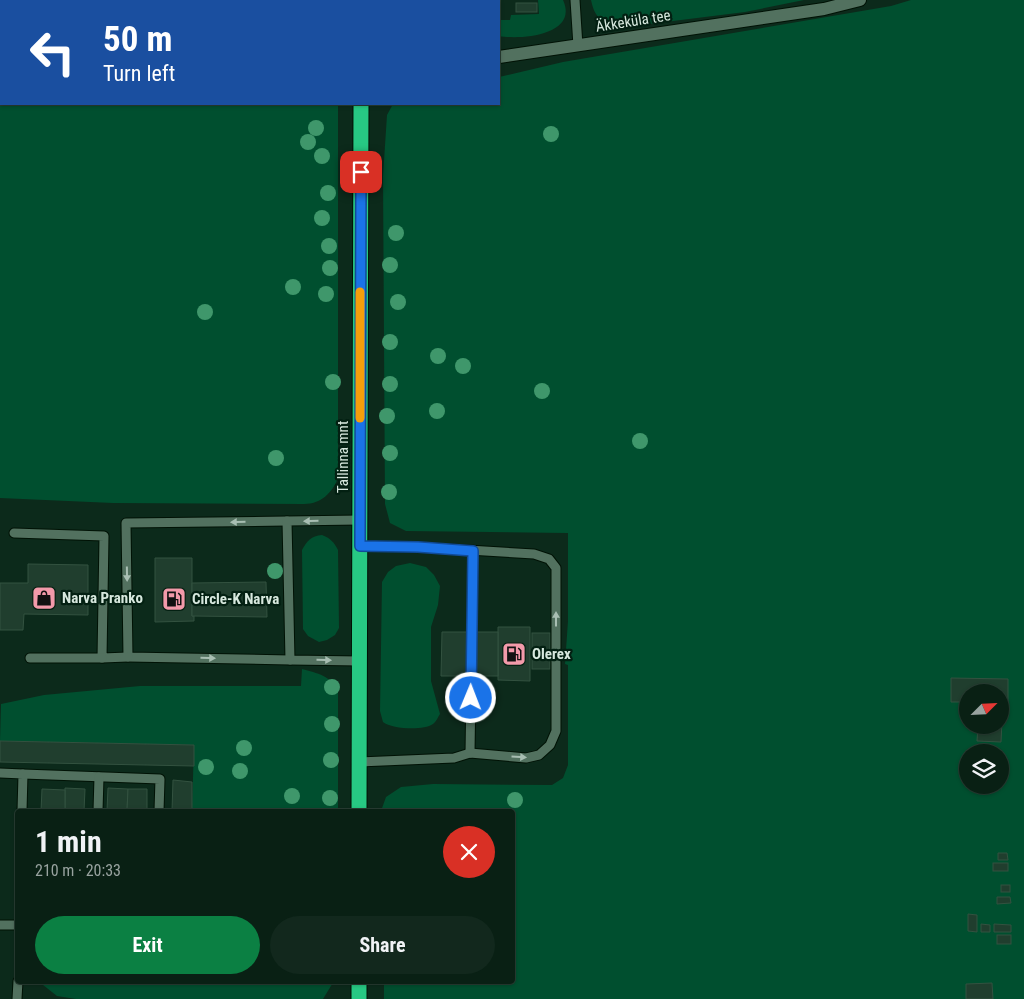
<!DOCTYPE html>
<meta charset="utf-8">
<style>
:root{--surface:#092014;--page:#12281d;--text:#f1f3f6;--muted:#99a3a0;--line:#293e34;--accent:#0b8043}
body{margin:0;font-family:"Roboto Condensed",sans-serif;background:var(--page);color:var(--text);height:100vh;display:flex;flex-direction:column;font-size:19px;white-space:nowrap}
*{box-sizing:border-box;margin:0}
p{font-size:16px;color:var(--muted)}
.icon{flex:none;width:28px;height:28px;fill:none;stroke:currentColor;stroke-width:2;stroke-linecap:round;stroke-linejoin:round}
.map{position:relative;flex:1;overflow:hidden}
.drawer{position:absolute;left:15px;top:809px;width:500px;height:175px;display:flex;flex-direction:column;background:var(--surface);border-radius:5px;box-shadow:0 1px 4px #0004,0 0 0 1px var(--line)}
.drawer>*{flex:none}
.top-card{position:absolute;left:0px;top:0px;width:500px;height:105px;box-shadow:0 1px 4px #0004,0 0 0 1px var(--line);background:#1a4fa0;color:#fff;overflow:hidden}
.needle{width:32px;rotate:66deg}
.controls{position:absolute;left:959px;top:684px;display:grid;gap:10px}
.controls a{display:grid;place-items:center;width:50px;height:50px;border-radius:50%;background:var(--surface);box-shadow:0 1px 4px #0004,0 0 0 1px var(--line);font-size:25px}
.pin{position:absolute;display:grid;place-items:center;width:42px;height:42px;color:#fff;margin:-21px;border-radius:10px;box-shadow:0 2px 8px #0006}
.me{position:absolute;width:55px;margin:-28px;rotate:1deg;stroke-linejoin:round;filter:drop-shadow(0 0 4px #0008)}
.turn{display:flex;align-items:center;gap:18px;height:105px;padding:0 20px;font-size:22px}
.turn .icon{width:65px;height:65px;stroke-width:2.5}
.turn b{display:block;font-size:35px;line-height:42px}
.round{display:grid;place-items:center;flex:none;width:52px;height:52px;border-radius:26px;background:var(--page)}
.overview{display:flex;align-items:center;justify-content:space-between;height:85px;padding:0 20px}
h1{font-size:30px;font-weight:700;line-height:38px}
.cta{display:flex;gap:10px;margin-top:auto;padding:10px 20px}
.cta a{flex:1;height:58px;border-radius:30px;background:var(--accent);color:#fff;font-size:20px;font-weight:700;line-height:58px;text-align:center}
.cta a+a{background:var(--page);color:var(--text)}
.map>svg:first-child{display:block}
</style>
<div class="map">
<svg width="1024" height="999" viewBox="0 0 1024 999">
<rect width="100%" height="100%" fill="#0c2a1b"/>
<!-- green -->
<g fill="#004f2f" fill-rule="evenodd">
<path d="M0,0H338L1,1V104H338V478C332,493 321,504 304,504L113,503L0,498Z"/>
<path d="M538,0H563C579,35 521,40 499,36V20H510L511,15L539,14Z"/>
<path d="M591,0H804L745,12L617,28C601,20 595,19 591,0Z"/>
<path d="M911,0H1024V999H384V981H512V811H381L386,797L401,787L433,784L552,785L563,778L568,765V665L565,664L568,621V533L406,531L390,523L385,504L383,176L387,115L393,104H499V77L563,62L891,6ZM968,692H1000V725H968ZM968,752H1000V785H968Z"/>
<path d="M322,535C330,538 334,542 338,550L339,628L335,635L327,640L319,642L308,636L303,629L302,550C307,541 311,536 322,535Z"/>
<path d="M410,563L426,567L434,575L440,586L438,605L431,627V681L440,714C438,717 436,722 433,724C423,731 392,729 383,722L380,711L382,582L388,572L396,566Z"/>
<path d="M302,669C317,673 332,676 338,692V811H192L194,745L0,741L1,704L44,695L140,686H301Z"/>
<polygon points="38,981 334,981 323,999 76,999 57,996"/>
</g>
<!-- building -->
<g fill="#203e2e" stroke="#335240">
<rect x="516" y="3" width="21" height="9"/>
<polygon points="155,558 192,558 192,616 194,616 194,621 155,622"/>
<polygon points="28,564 88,565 88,615 24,614 23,630 0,630 0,583 28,583"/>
<polygon points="266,582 267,617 192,616 192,583"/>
<polygon points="498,627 530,627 530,681 498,680"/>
<polygon points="442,632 498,632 498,676 441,676"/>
<rect x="532" y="633" width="18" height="36"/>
<polygon points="951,678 1008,679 1008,704 1002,704 1000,692 968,692 968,707 961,707 961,702 951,702"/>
<polygon points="1000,721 1002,721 1001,742 977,741 978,725 1000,725"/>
<polygon points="0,741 194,745 194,766 0,762"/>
<polygon points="173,780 192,782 192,811 172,811"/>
<polygon points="65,788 85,789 84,811 65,811"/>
<polygon points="108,788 128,789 127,811 107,811"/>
<polygon points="42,789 65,790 65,811 41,811"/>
<polygon points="128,789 147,789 147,811 127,811"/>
<polygon points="998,853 1007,853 1008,860 998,860"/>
<rect x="993" y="863" width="15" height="8"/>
<rect x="1001" y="885" width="9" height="7"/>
<polygon points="997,897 1010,897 1011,903 997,904"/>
<polygon points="968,914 977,915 977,932 968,931"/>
<polygon points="981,924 990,925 990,932 981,932"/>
<polygon points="994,924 1011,925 1011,932 994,932"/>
<rect x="997" y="935" width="14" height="9"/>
<polygon points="992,983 993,999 966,999 966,984"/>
</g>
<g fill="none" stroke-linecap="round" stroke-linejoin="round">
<!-- lane casing -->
<g stroke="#001205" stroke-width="11">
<g id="lane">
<polyline points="479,0 479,1"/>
<polyline points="575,0 578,46"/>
<polyline points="287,521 126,523 128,657 290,660"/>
<polyline points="14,533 104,536 102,658 128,657"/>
<polyline points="30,658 102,658"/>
<polyline points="360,661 290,660 287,521 360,520"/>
<polyline points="470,753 473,551"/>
<polyline points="359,762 454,758 470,753 526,758 539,755 550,745 556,731 556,568 549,559 534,554 418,547 360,546"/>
<polyline points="0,773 23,774 22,811"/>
<polyline points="23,774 160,779 159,811"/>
<polyline points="98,811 99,777"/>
<polyline points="0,925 18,925"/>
<polyline points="17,999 18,981"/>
</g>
</g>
<!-- street casing -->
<g stroke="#001205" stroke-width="14">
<polyline id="street" points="499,57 824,9 860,0"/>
</g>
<!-- highway casing -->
<g stroke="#001205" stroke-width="17">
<g id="highway">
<polyline points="361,1 361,0"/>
<polyline points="359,811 361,104"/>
<polyline points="359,999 359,981"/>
</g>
</g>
<!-- lane -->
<use href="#lane" stroke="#52715f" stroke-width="9"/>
<!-- street -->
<use href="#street" stroke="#52715f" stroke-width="12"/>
<!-- highway -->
<use href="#highway" stroke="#27c883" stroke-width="15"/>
</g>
<!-- trees -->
<g fill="#3f976b">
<circle cx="316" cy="128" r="8"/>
<circle cx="551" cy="134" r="8"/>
<circle cx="308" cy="142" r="8"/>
<circle cx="322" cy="156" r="8"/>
<circle cx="328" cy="193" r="8"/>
<circle cx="322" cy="218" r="8"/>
<circle cx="396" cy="233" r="8"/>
<circle cx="329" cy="246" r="8"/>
<circle cx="390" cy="265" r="8"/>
<circle cx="330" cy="268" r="8"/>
<circle cx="293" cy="287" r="8"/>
<circle cx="326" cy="294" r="8"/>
<circle cx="398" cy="302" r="8"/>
<circle cx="205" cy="312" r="8"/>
<circle cx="390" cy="342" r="8"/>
<circle cx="438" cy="356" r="8"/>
<circle cx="463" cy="366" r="8"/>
<circle cx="333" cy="382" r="8"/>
<circle cx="390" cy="384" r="8"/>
<circle cx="542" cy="391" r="8"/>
<circle cx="437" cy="411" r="8"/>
<circle cx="387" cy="416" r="8"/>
<circle cx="640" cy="441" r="8"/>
<circle cx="390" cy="453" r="8"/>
<circle cx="276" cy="458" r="8"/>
<circle cx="389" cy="492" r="8"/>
<circle cx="275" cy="571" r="8"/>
<circle cx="332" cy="687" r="8"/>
<circle cx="332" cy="724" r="8"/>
<circle cx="244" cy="748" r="8"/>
<circle cx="331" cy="760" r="8"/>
<circle cx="206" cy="767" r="8"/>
<circle cx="240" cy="771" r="8"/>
<circle cx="292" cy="796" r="8"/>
<circle cx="330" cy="798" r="8"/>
<circle cx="515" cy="800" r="8"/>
</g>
<!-- one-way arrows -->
<defs><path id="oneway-solid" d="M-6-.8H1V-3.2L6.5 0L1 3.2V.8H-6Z" transform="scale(1.25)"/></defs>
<g fill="#a8beb2">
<use href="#oneway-solid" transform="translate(311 521) rotate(179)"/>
<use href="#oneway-solid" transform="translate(238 522) rotate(179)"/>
<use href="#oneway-solid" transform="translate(127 574) rotate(89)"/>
<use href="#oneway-solid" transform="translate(556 619) rotate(-90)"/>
<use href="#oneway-solid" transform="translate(208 658) rotate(1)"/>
<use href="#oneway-solid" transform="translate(324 660) rotate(1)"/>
<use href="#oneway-solid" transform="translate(519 757) rotate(3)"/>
</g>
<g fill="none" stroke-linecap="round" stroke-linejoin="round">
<!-- route casing -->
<g stroke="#114b97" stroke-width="12">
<polyline id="route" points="361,172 360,546 418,547 473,551 471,698"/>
</g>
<!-- route -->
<use href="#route" stroke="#1a73e8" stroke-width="9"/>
<!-- slow -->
<polyline stroke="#f59e0b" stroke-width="9" points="360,418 360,292"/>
</g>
<!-- icons -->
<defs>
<g id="shop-square" transform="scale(1.25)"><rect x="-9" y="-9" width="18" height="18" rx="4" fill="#f39aaa" stroke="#032012"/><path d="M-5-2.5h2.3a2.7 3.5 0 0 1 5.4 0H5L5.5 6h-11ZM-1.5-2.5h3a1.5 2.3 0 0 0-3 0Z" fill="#111"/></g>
<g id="fuel-square" transform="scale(1.25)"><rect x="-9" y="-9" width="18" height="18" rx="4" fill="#f39aaa" stroke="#032012"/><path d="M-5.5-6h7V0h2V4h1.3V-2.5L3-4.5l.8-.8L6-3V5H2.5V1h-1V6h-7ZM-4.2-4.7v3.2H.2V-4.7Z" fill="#111"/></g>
</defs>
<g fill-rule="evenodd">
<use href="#shop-square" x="44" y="598"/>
<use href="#fuel-square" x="174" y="599"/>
<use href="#fuel-square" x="514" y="654"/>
</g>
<g text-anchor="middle" stroke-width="4.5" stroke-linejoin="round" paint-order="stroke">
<!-- street labels -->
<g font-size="15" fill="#d7e8de" stroke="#032012">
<text transform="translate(633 21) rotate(-9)" y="5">Äkkeküla tee</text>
<text transform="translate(343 457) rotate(-90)" y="5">Tallinna mnt</text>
</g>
<!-- poi labels -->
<g font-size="15" font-weight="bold" fill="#d7e8de" stroke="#032012" text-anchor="start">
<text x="62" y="603">Narva Pranko</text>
<text x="192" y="604">Circle-K Narva</text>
<text x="532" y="659">Olerex</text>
</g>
</g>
</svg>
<div class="controls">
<a><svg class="needle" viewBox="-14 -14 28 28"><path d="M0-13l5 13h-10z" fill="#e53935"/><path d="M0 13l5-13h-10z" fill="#99a3a0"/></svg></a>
<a><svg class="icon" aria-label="layers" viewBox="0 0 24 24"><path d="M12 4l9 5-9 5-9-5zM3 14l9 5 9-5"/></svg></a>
</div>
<div class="pin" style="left:361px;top:172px;background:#d93025"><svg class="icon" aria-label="arrive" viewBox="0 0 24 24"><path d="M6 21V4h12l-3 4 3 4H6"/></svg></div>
<svg class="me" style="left:471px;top:698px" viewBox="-20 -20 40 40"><circle r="17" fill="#1a73e8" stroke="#fff" stroke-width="3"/><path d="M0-11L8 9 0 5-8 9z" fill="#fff"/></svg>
<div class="top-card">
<div class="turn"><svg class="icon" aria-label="left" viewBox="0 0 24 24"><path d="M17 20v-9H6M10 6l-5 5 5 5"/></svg><div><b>50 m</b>Turn left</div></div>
</div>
<section class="drawer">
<div class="overview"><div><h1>1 min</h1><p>210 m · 20:33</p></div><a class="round" style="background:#d93025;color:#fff"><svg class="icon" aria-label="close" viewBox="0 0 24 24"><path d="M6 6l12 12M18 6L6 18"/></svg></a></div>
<div class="cta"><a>Exit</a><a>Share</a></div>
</section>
</div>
